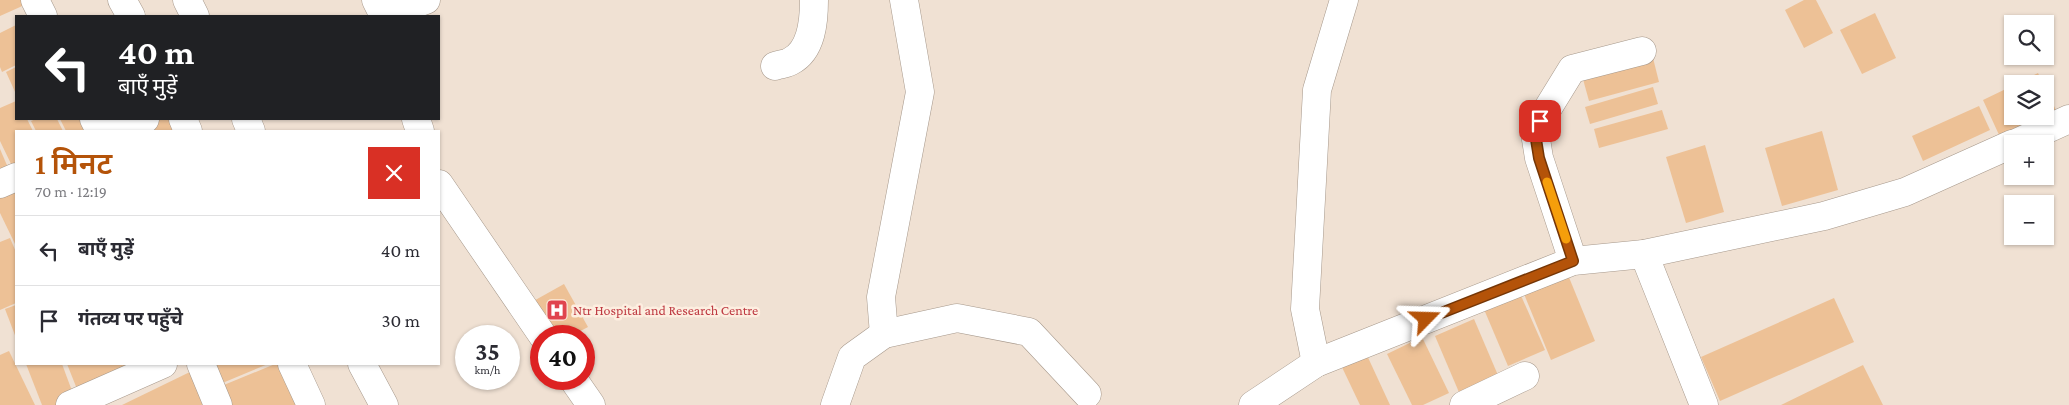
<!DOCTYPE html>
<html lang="hi">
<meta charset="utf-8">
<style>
:root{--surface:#fff;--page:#f7f7f7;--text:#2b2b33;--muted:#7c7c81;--line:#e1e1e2;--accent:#b45309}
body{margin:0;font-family:"Crimson Pro","Noto Sans Devanagari",serif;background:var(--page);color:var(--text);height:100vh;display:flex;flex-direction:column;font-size:19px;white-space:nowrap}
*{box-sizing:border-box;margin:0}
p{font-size:16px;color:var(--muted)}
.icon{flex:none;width:28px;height:28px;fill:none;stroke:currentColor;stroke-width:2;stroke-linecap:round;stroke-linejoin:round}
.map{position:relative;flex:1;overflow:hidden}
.drawer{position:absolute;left:15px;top:130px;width:425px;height:235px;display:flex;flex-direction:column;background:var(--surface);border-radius:0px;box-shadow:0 1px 4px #0004}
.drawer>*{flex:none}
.guide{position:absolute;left:15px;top:15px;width:425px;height:105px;border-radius:0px;box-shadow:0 1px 4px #0004;background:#202124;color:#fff;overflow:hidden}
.buttons{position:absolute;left:2004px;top:15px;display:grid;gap:10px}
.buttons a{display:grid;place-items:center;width:50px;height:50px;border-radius:0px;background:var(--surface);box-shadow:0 1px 4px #0004;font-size:25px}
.speed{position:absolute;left:455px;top:325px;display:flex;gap:10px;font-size:25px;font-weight:700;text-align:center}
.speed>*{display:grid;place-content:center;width:65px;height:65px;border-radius:50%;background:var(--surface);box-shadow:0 1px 4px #0004;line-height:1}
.speed small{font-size:12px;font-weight:400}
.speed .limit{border:8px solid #d22;background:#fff;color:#111}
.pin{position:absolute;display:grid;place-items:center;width:42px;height:42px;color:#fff;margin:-21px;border-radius:10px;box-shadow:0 2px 8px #0006}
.me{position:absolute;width:55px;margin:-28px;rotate:68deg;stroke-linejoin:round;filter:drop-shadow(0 0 4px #0008)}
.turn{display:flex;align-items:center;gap:18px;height:105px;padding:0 20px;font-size:22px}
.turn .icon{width:65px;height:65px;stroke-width:2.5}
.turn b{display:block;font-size:35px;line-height:42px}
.round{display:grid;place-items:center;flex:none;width:52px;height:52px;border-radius:0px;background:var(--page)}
.headline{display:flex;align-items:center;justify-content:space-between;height:85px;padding:0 20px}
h1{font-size:30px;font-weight:600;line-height:38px;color:var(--accent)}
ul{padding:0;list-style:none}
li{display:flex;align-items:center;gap:15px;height:70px;padding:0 20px;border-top:1px solid var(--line)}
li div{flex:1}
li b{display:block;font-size:19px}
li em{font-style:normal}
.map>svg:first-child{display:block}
</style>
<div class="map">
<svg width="2069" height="405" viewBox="0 0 2069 405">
<rect width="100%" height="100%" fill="#f0e1d3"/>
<!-- building -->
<g fill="#edc196">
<polygon points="0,0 28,0 29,3 0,16"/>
<polygon points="1804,0 1816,0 1833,33 1804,48 1785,10"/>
<polygon points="1875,13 1896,58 1862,74 1840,30"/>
<polygon points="16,25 16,65 2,72 0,67 0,33"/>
<polygon points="1652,54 1659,82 1589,101 1581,72"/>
<polygon points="16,67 16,94 6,72"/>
<polygon points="2038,73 2043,84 2016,84"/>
<polygon points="2012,86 2012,116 2043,116 2000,137 1983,100"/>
<polygon points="1653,87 1658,104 1590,124 1585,107"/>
<polygon points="2045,88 2056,110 2045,115"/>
<polygon points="16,101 16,119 27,119 33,131 16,131 16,167 13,168 0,141 0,108"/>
<polygon points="1979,106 1990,130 1923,161 1912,136"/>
<polygon points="1662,110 1668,129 1599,148 1594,129"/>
<polygon points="36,119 57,119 63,131 36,131 31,121"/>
<polygon points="60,119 87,119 93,131 66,131"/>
<polygon points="154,119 178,119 184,131 126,131"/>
<polygon points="1822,131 1838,190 1782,206 1765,148"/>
<polygon points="1705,145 1724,212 1686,223 1666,157"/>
<polygon points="0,149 9,170 0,174"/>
<polygon points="16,181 16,246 0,213 0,188"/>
<polygon points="10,238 16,252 16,303 0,310 0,242"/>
<polygon points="1566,270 1595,341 1551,360 1522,289"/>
<polygon points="564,284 588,327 571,336 549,336 530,303"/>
<polygon points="1519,291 1545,350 1508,366 1483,307"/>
<polygon points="1834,298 1854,342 1720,401 1701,357"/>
<polygon points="16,305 16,338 5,309"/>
<polygon points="1474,319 1500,380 1461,397 1435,336"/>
<polygon points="1422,337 1449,393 1423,405 1412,405 1387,354"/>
<polygon points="9,351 35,405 0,405 0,355"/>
<polygon points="1365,351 1390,405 1360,405 1340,363"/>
<polygon points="26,364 62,364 75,399 60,405 42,405"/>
<polygon points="67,364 125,364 127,370 77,389"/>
<polygon points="211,364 268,364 220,384"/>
<polygon points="275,364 289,364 306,405 227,405 219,387"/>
<polygon points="1863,365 1883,405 1781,405"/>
<polygon points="194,370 203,405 122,405"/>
</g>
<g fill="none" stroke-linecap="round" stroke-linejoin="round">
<!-- minor casing -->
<g stroke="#a6988b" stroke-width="29">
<g id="minor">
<polyline points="35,0 43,16"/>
<polyline points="122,0 131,16"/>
<polyline points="187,0 195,16"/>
<polyline points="383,16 426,0"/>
<path d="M775,66C780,64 787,64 791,61C812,50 814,21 814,0"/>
<polyline points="94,119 100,131"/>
<polyline points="183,119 188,131"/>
<polyline points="246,119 251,131"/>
<polyline points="118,131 145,119"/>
<polyline points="0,184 16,177"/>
<polyline points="1644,254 1704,405"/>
<polyline points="1573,261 1539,158 1535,133 1540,121 1572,69 1642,51"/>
<polyline points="884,334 881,297 920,92 904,0"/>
<polyline points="1316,363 1305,309 1317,90 1344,0"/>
<polyline points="201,364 218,405"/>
<polyline points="292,364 311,405"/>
<polyline points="362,364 384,405"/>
<polyline points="70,405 163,364"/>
<polyline points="835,405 852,357 884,334 957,318 1029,332 1087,394"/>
<polyline points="1464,405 1525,376"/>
</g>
</g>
<!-- tertiary casing -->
<g stroke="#a6988b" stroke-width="29">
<g id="tertiary">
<polyline points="376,0 384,16"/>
<polyline points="416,119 420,131"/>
<polyline points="2014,144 2069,119"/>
<polyline points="439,184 543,336"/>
<polyline points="573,379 591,405"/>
<polyline points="1253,405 1316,363 1573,261 1644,254 1824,216 1905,192 2012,144"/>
</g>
</g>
<!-- minor -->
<use href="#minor" stroke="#fff" stroke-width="28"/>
<!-- tertiary -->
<use href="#tertiary" stroke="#fff" stroke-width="28"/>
</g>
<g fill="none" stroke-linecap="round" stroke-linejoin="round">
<!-- route casing -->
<g stroke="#753606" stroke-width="12">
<polyline id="route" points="1426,319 1573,261 1539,158 1535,133 1540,121"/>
</g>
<!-- route -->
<use href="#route" stroke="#b45309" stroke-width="9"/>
<!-- slow -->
<polyline stroke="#f59e0b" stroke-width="9" points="1547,182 1566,239"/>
</g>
<!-- icons -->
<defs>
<g id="hospital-square" transform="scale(1.125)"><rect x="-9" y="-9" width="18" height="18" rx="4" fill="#e0444e" stroke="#fdeee0"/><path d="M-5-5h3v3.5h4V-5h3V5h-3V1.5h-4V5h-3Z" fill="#fff"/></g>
</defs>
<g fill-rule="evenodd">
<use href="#hospital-square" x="557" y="310"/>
</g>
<g text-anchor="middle" stroke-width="5" stroke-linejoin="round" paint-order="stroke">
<!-- health labels -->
<g font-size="14" fill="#be3a42" stroke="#fdeee0" text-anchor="start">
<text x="573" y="315">Ntr Hospital and Research Centre</text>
</g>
</g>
</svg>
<div class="buttons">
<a><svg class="icon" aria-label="search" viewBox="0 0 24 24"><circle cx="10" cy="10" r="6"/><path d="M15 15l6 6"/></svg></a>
<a><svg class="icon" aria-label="layers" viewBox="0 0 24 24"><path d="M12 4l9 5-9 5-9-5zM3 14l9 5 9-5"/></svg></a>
<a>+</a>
<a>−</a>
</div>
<div class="speed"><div>35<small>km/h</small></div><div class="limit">40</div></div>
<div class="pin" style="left:1540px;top:121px;background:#d93025"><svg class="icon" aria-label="arrive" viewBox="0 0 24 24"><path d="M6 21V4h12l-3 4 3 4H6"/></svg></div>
<svg class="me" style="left:1426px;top:319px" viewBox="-20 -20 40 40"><path d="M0-17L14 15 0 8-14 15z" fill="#b45309" stroke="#fff" stroke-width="4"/></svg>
<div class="guide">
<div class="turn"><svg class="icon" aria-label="left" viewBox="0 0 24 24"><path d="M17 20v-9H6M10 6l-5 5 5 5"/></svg><div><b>40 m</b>बाएँ मुड़ें</div></div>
</div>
<section class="drawer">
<div class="headline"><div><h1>1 मिनट</h1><p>70 m · 12:19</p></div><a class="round" style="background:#d93025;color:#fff"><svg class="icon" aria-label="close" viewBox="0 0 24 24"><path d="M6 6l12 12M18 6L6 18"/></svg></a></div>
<ul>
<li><svg class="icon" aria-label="left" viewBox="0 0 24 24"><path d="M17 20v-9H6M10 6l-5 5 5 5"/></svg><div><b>बाएँ मुड़ें</b></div><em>40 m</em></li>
<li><svg class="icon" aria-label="arrive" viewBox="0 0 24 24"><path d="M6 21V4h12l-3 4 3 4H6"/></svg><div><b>गंतव्य पर पहुँचे</b></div><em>30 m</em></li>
</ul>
</section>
</div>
